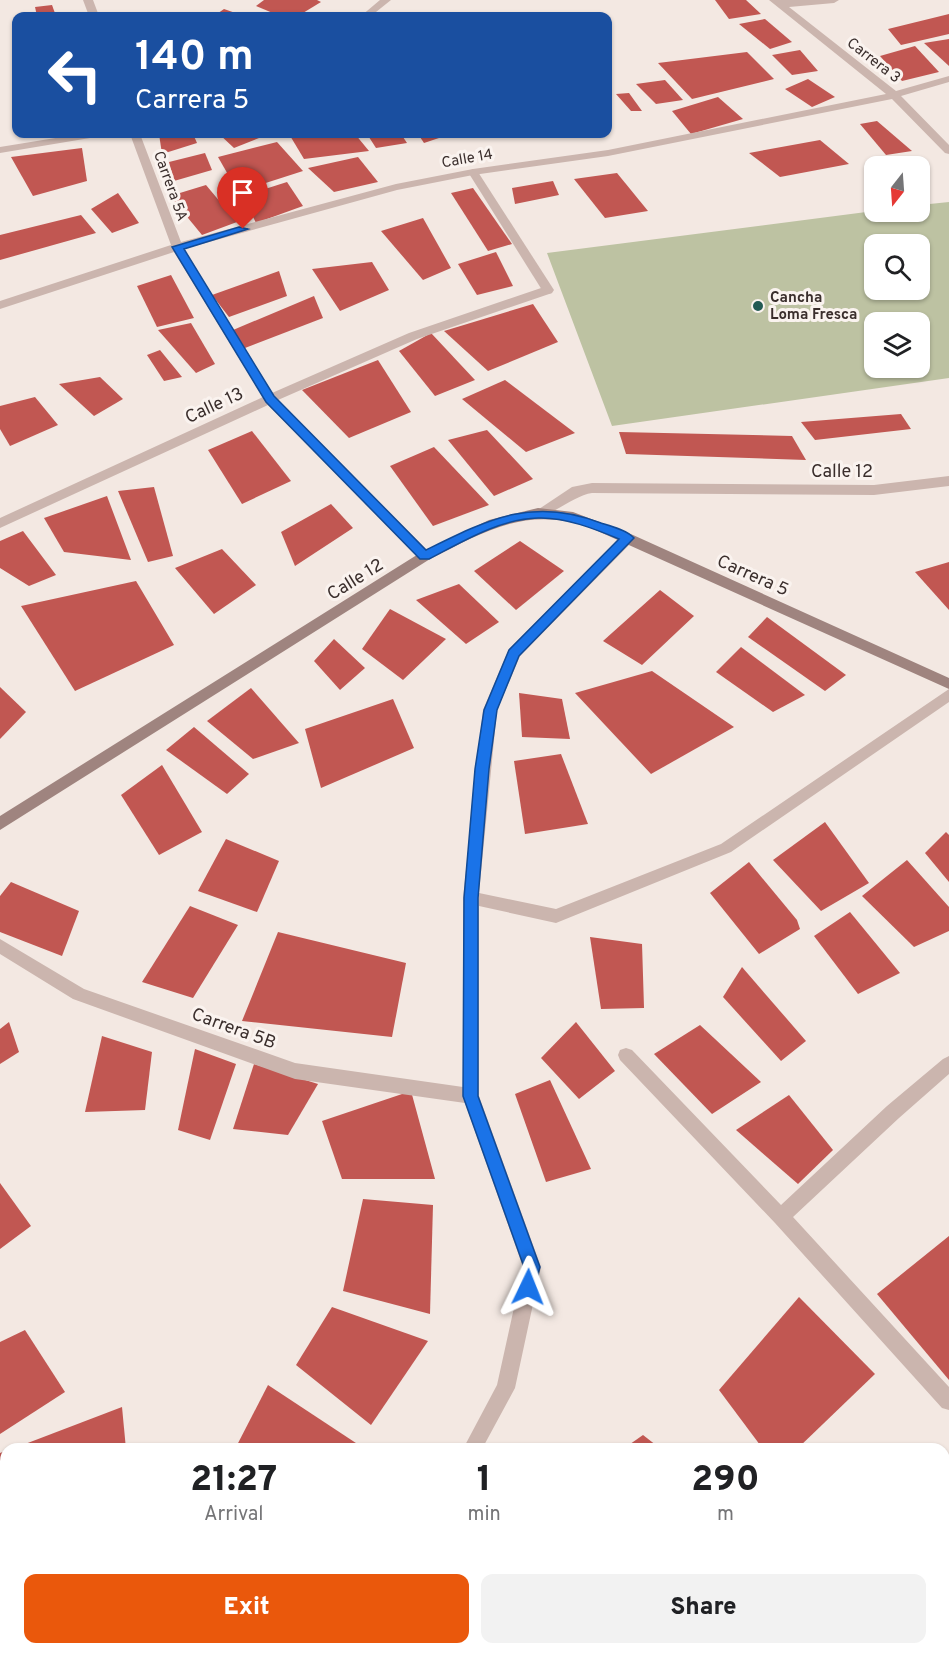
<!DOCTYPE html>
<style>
:root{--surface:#fff;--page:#f2f2f2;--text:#202124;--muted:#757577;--accent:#ea580c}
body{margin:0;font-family:Overpass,sans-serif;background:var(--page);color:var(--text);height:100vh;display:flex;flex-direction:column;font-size:22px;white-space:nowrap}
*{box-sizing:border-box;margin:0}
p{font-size:20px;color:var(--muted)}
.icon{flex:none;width:33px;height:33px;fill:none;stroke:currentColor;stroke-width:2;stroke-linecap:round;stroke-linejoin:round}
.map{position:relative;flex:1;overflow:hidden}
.drawer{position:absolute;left:0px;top:1443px;width:950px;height:212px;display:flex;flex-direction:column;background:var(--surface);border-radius:18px 18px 0 0;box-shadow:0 2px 4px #0004}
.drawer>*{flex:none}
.top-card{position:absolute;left:12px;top:12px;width:600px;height:126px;border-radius:12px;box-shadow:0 2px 4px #0004;background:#1a4fa0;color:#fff;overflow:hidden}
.needle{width:39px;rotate:197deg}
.controls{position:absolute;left:864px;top:156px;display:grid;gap:12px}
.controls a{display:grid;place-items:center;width:66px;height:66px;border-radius:12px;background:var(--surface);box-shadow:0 2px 4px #0004;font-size:30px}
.pin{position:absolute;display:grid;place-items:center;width:51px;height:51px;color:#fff;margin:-62px -26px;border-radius:50% 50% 50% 0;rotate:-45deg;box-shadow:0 0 6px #0007}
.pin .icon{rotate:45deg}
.me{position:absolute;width:66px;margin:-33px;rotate:2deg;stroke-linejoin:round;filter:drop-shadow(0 0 4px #0008)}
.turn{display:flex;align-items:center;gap:21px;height:126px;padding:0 24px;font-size:27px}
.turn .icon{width:78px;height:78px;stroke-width:2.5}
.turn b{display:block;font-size:42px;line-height:51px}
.eta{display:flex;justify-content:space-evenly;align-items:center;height:102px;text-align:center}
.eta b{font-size:36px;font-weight:800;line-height:42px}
.action{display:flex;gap:12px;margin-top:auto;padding:12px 24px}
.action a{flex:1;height:69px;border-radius:12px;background:var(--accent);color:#fff;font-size:24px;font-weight:800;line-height:69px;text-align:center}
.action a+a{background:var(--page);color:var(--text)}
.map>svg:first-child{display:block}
</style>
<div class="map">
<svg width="949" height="1654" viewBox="0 0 949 1654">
<rect width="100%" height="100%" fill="#f3e8e2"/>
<!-- green -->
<path fill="#bdc2a2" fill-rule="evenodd" d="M949,202V378L612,426L547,253L874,211L920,212V205ZM874,244H920V290H874ZM874,322H920V368H874Z"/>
<!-- building -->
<g fill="#c15752">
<polygon points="264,0 317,0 321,2 298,16 280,16 256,6"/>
<polygon points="715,0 746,0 761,14 729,19"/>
<polygon points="52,5 56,16 37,16 35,7"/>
<polygon points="224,9 244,16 214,16"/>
<polygon points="949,14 949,34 901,45 888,29"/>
<polygon points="765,19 792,42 770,49 739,24"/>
<polygon points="949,39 949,66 924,43"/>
<polygon points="915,46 939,72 902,81 880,56"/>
<polygon points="800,50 818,71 792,75 772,55"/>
<polygon points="747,52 774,79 692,99 658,63"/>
<polygon points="808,79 835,97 812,107 785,89"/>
<polygon points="665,80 683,100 656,104 636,84"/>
<polygon points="629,93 642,111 631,111 616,94"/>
<polygon points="718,97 743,119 691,134 672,111"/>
<polygon points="877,121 912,151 886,155 860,124"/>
<polygon points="159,134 193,134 197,143 162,154"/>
<polygon points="219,134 269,134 234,148"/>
<polygon points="289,134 355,134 369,151 304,159"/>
<polygon points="367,134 401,134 407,143 376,148"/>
<polygon points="418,134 451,134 424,143"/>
<polygon points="820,140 849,164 780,177 749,153"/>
<polygon points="277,142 303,171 238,192 218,157"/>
<polygon points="82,148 87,181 33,196 11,157"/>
<polygon points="205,153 212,170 174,181 169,162"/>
<polygon points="358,157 378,182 334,192 308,168"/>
<polygon points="617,173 648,211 605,218 574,179"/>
<polygon points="553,181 559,195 515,204 512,188"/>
<polygon points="287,182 303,206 256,223 243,196"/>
<polygon points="206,185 237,222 202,235 170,196"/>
<polygon points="473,188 512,244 488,251 451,193"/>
<polygon points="118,193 139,223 112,233 91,209"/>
<polygon points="81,215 96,233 0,260 0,235"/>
<polygon points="423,218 451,268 423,280 381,231"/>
<polygon points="496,252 513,286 477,295 458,264"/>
<polygon points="372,262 389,290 340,311 312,269"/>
<polygon points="279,271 287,296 229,317 212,295"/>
<polygon points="171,275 194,318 157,327 137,286"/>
<polygon points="314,296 323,318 245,348 233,330"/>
<polygon points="533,304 558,342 488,371 444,331"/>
<polygon points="191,323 215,364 196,373 158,330"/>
<polygon points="431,333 475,380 435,396 399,351"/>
<polygon points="160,350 182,377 164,381 147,355"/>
<polygon points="378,360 411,412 349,438 302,390"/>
<polygon points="100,377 123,399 94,416 59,384"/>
<polygon points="505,380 575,433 526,452 462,399"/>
<polygon points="35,397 58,425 10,446 0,429 0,406"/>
<polygon points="901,414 911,429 815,440 801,422"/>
<polygon points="487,430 533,479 494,496 448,440"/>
<polygon points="252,431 291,481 242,504 208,450"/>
<polygon points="619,432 792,436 806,460 626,454"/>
<polygon points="434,447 489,505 433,526 390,466"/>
<polygon points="154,487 173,556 148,562 118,491"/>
<polygon points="107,496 131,560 64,552 44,518"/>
<polygon points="331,504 353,528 295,566 281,532"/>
<polygon points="23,531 56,575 29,586 0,568 0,541"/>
<polygon points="520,541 564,571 516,610 474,571"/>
<polygon points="222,549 256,585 214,614 175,568"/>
<polygon points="949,562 949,610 915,572"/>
<polygon points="136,581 174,645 75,691 21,606"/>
<polygon points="459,584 499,622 466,644 416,600"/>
<polygon points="660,590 694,616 642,665 603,641"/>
<polygon points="390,609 446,639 403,680 362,649"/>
<polygon points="767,617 846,675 825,691 748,637"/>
<polygon points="334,639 365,668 340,690 314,661"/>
<polygon points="741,647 805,695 773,712 716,672"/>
<polygon points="652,671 734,727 651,774 575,693"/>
<polygon points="0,687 26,712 0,739"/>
<polygon points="251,688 299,743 253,759 207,721"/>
<polygon points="519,693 562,699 570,739 522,737"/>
<polygon points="393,699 414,748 321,788 305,729"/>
<polygon points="194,727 249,774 227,794 166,750"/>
<polygon points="561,754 588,824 525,834 514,761"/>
<polygon points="162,765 202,832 159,855 121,795"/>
<polygon points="825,822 869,883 821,911 773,860"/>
<polygon points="946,832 949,835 949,882 925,853"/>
<polygon points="226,839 279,861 257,912 198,891"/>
<polygon points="907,860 949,907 949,931 914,947 862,896"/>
<polygon points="749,862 797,920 800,929 759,954 710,893"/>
<polygon points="11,882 79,911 62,956 0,932 0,896"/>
<polygon points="190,906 238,925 193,998 142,982"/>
<polygon points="850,912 900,973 858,994 814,936"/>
<polygon points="278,932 406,963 392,1037 242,1021"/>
<polygon points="590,937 642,944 644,1008 601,1009"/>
<polygon points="742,967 806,1041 781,1061 723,997"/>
<polygon points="9,1022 19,1052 0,1064 0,1029"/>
<polygon points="576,1022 615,1071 579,1099 541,1058"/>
<polygon points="700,1025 761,1082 712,1114 654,1054"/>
<polygon points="102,1036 152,1052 145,1110 85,1112"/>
<polygon points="195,1049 236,1064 210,1140 178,1130"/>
<polygon points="254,1064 318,1084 288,1135 233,1129"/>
<polygon points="550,1080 591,1169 546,1182 515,1094"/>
<polygon points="411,1091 435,1179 342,1179 322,1121"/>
<polygon points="789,1095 833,1150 798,1184 736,1130"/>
<polygon points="0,1183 31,1226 0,1249"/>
<polygon points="363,1199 433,1205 430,1314 343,1291"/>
<polygon points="949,1236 949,1380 877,1294"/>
<polygon points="799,1297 875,1374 797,1449 763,1449 719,1390"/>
<polygon points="332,1307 428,1341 371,1425 296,1365"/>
<polygon points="25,1330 65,1392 0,1434 0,1342"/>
<polygon points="268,1385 365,1449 235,1449"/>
<polygon points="122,1407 126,1449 12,1449"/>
<polygon points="643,1435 661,1449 623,1449"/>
<polygon points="6,1451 6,1475 0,1462 0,1453"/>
<polygon points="949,1516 949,1554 944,1547 944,1519"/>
<polygon points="944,1587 949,1593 949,1654 921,1654 917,1648 944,1648"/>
<polygon points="0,1615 6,1628 6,1648 16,1648 18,1654 0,1654"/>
<polygon points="86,1648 188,1648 190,1654 89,1654"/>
<polygon points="537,1648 595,1648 600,1654 540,1654"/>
<polygon points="850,1648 868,1648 873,1654 846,1654"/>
</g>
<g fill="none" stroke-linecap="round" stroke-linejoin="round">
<!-- lane -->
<polygon fill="#cbb5ae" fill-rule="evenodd" points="473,169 478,172 554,290 552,293 548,294 542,290 468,172"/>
<!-- street -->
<g fill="#cbb5ae" fill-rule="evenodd">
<polygon points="83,0 93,0 99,16 89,16"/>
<polygon points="380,0 391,0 371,16 361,16"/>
<polygon points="769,0 839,0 834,3 789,7 896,91 949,76 949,82 901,96 949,145 949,154 945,153 892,99 608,156 473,175 397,190 184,249 272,393 409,333 544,287 552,287 552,293 417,339 278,400 430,553 432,556 430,559 420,559 268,405 0,528 0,518 263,397 174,252 0,309 0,301 171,245 130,134 140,134 181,242 396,184 473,169 608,150 886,94"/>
<polygon points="80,134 101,134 96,137 0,153 0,147"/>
<path d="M949,476V486L874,495L592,493C574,495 547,520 534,516L533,513L572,487L592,483L874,485Z"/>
<polygon points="628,533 635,538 633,541 520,656 497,710 479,893 556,909 721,844 949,689 949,702 731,852 556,923 479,906 479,1096 541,1267 515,1388 482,1449 463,1449 497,1385 523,1267 465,1103 295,1079 73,999 0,954 0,939 84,989 295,1063 463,1087 463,898 483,710 509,649 623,535"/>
<polygon points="626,1048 632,1050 781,1205 887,1106 943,1059 949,1056 949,1074 899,1118 793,1217 949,1387 949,1410 942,1408 775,1223 620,1060 618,1055 620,1050"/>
<polygon points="0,1528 6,1531 6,1560 0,1557"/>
<polygon points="44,1648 64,1648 66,1654 46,1654"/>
<polygon points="350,1648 371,1648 369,1654 348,1654"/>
</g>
<!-- secondary -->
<path fill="#9f847f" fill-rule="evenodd" d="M538,508L573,512L633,535L949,678V689L591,528C528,505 485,531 430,559L0,830V816L420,553L489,520Z"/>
</g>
<!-- route -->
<path fill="#1a73e8" stroke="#114b97" stroke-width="1.5" d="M239,227L248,229L184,249L274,396L426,550C487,520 532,496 601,523C611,526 627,530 634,538L519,656L497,710L489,769L478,898V1096L540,1267L533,1293L528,1295L522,1293L520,1287L524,1267L463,1096L464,898L475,769L484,710L509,650L619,539C595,529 565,517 538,518C499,519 462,542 429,559H420L266,402L172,247Z"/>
<!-- markers -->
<circle fill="#225a53" stroke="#faf3ef" stroke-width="2" cx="758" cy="306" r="6"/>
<g text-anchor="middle" stroke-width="6" stroke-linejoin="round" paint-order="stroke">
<!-- far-street labels -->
<g font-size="15" fill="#3a2e2c" stroke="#faf3ef">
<text transform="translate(874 60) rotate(38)" y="5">Carrera 3</text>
<text transform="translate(467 158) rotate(-10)" y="5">Calle 14</text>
<text transform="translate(171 186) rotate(70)" y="5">Carrera 5A</text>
</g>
<!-- far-poi labels -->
<g font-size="15" font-weight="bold" fill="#3a2e2c" stroke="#faf3ef" text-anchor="start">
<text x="770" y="302">Cancha<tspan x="770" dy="17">Loma Fresca</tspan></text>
</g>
<!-- street labels -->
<g font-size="18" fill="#3a2e2c" stroke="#faf3ef">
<text transform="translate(214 405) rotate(-25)" y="6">Calle 13</text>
<text x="842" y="477">Calle 12</text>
<text transform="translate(753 575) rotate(24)" y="6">Carrera 5</text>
<text transform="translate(355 579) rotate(-32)" y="6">Calle 12</text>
<text transform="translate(234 1028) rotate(20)" y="6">Carrera 5B</text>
</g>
</g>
</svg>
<div class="controls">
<a><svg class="needle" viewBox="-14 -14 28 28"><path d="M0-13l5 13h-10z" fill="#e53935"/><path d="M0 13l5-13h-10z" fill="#757577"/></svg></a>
<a><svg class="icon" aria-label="search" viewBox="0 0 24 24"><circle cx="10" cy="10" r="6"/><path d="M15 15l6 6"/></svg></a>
<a><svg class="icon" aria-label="layers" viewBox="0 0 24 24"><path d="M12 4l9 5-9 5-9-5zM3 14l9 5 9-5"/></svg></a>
</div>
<div class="pin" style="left:243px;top:229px;background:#d93025"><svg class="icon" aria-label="arrive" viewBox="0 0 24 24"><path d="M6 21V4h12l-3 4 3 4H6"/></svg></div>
<svg class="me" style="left:528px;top:1287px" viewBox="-20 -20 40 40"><path d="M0-17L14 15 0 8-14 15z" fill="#1a73e8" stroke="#fff" stroke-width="4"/></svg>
<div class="top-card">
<div class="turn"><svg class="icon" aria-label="left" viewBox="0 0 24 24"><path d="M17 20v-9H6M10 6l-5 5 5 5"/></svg><div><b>140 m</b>Carrera 5</div></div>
</div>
<section class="drawer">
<div class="eta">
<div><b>21:27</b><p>Arrival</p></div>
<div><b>1</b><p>min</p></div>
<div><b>290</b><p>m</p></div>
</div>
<div class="action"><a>Exit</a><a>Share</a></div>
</section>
</div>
